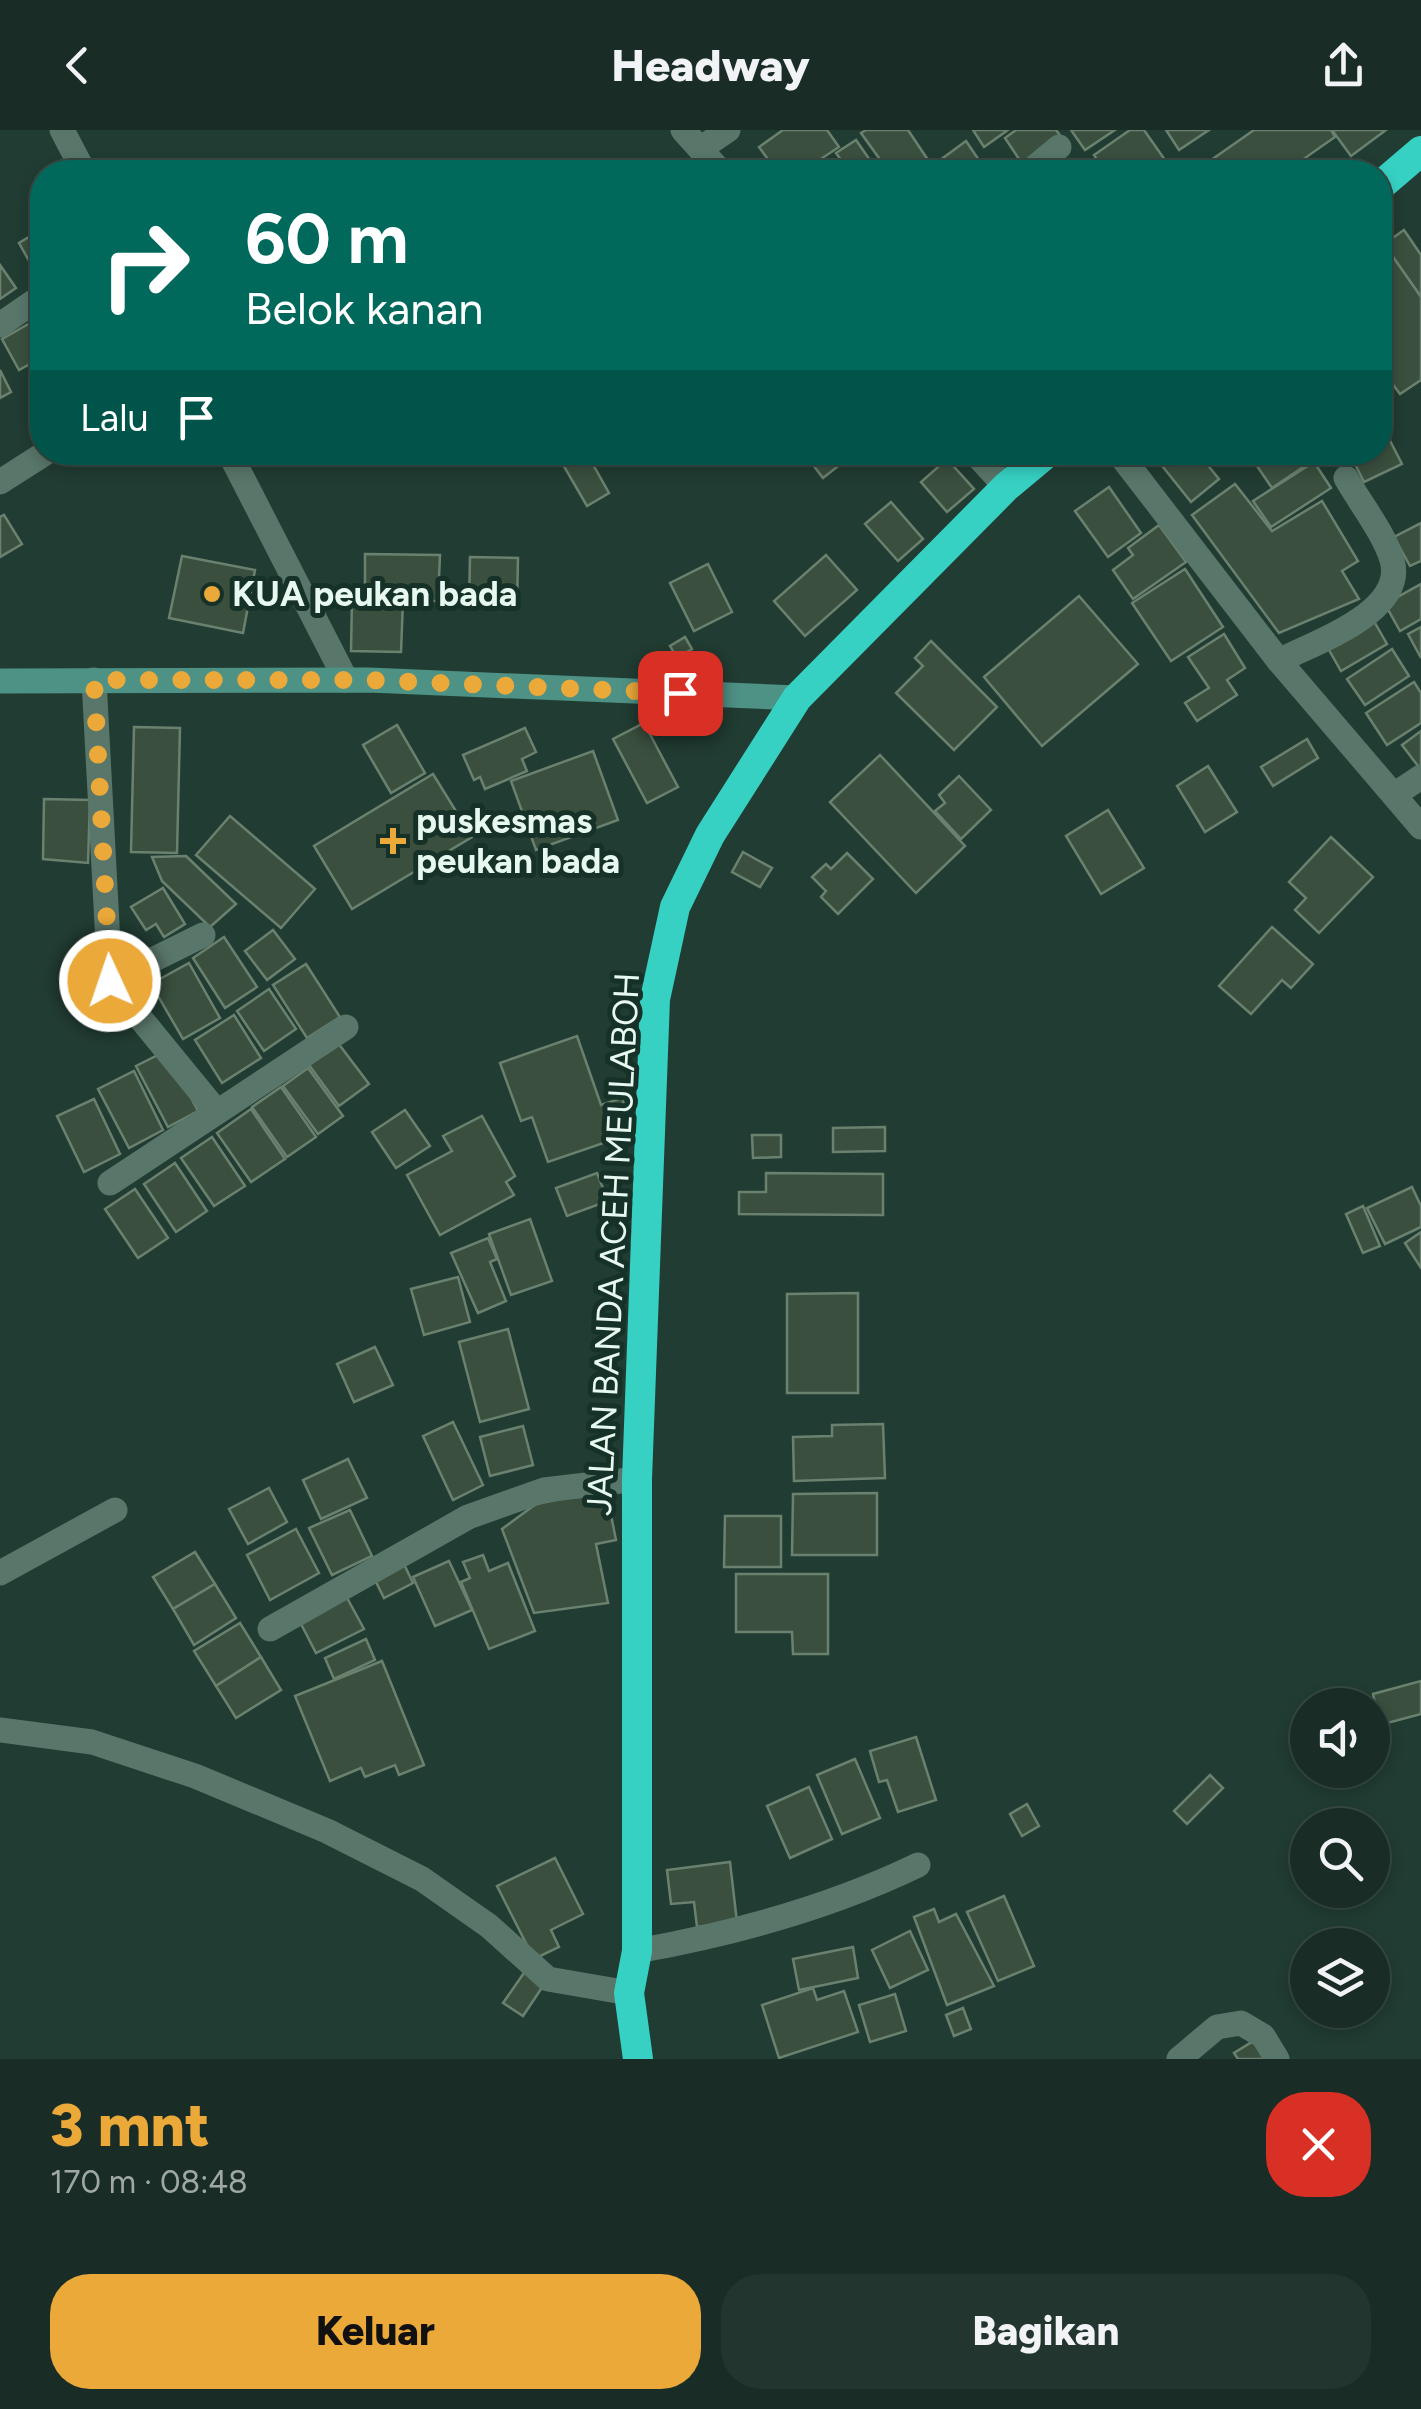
<!DOCTYPE html>
<html lang="id">
<meta charset="utf-8">
<style>
:root{--surface:#192d26;--page:#22352e;--text:#f1f3f6;--muted:#9fa8a7;--line:#374943;--accent:#eba93a}
body{margin:0;font-family:Figtree,sans-serif;background:var(--page);color:var(--text);height:100vh;display:flex;flex-direction:column;font-size:38px;white-space:nowrap}
*{box-sizing:border-box;margin:0}
p{font-size:32px;color:var(--muted)}
.icon{flex:none;width:55px;height:55px;fill:none;stroke:currentColor;stroke-width:2;stroke-linecap:round;stroke-linejoin:round}
.map{position:relative;height:1929px;overflow:hidden}
.drawer{display:flex;flex-direction:column;background:var(--surface);flex:1}
.drawer>*{flex:none}
.top-card{position:absolute;left:30px;top:30px;width:1362px;height:305px;border-radius:40px;box-shadow:0 5px 15px #0003,0 0 0 2px var(--line);background:#00695c;color:#fff;overflow:hidden}
.tools{position:absolute;left:1290px;top:1558px;display:grid;gap:20px}
.tools a{display:grid;place-items:center;width:100px;height:100px;border-radius:50%;background:var(--surface);box-shadow:0 5px 15px #0003,0 0 0 2px var(--line);font-size:50px}
.pin{position:absolute;display:grid;place-items:center;width:85px;height:85px;color:#fff;margin:-42px;border-radius:20px;box-shadow:0 5px 15px #0006}
.me{position:absolute;width:110px;margin:-55px;rotate:357deg;stroke-linejoin:round;filter:drop-shadow(0 0 8px #0008)}
.turn{display:flex;align-items:center;gap:35px;height:210px;padding:0 50px;font-size:45px}
.turn .icon{width:130px;height:130px;stroke-width:2.5}
.turn b{display:block;font-size:70px;line-height:85px}
.then{display:flex;align-items:center;height:95px;padding:0 50px;background:#0003;gap:20px;font-size:38px}
.round{display:grid;place-items:center;flex:none;width:105px;height:105px;border-radius:40px;background:var(--page)}
.overview{display:flex;align-items:center;justify-content:space-between;height:170px;padding:0 50px}
h1{font-size:60px;font-weight:800;line-height:75px;color:var(--accent)}
.primary-button{display:flex;gap:20px;margin-top:auto;padding:20px 50px}
.primary-button a{flex:1;height:115px;border-radius:40px;background:var(--accent);color:#111;font-size:40px;font-weight:800;line-height:115px;text-align:center}
.primary-button a+a{background:var(--page);color:var(--text)}
header{display:flex;justify-content:space-between;align-items:center;height:130px;padding:0 50px;background:var(--surface);font-size:45px;font-weight:800}
.map>svg:first-child{display:block}
</style>
<header><svg class="icon" aria-label="back" viewBox="0 0 24 24"><path d="M15 5l-7 7 7 7"/></svg>Headway<svg class="icon" aria-label="share" viewBox="0 0 24 24"><path d="M12 15V3M7 8l5-5 5 5M5 13v7h14v-7"/></svg></header>
<div class="map">
<svg width="1421" height="1929" viewBox="0 0 1421 1929">
<rect width="100%" height="100%" fill="#213c32"/>
<!-- building -->
<g fill="#3a4f3e" stroke="#6b816f" stroke-width="2.5">
<polygon points="783,0 827,0 839,17 801,42 777,42 759,17"/>
<polygon points="866,0 908,0 928,30 909,42 889,42 861,3"/>
<polygon points="973,0 1008,0 984,17"/>
<polygon points="1016,0 1056,0 1062,8 1023,35 1005,8"/>
<polygon points="1071,0 1115,0 1085,20"/>
<polygon points="1130,0 1144,0 1165,30 1147,42 1105,42 1094,25"/>
<polygon points="1166,0 1209,0 1179,20"/>
<polygon points="1254,0 1331,0 1335,7 1285,42 1194,42"/>
<polygon points="1332,0 1386,0 1351,26"/>
<polygon points="856,10 874,36 865,42 850,42 836,23"/>
<polygon points="966,11 987,42 942,42 936,33"/>
<polygon points="42,99 42,142 37,145 19,113"/>
<polygon points="1404,100 1421,125 1421,167 1384,114"/>
<polygon points="1384,114 1421,167 1421,250 1400,264 1380,237 1380,117"/>
<polygon points="0,135 16,158 0,169"/>
<polygon points="39,188 42,227 19,240 2,209"/>
<polygon points="0,240 11,262 0,268"/>
<polygon points="1383,297 1402,334 1364,352 1349,322 1380,322"/>
<polygon points="581,322 586,322 609,363 587,376 562,333"/>
<polygon points="803,322 856,322 823,348"/>
<polygon points="1151,322 1197,322 1219,349 1191,372"/>
<polygon points="1270,322 1315,322 1318,327 1272,358 1255,333"/>
<polygon points="947,329 974,359 947,382 921,352"/>
<polygon points="1314,332 1331,358 1271,397 1253,371"/>
<polygon points="1235,354 1272,401 1322,371 1358,431 1342,441 1359,469 1279,503 1192,385"/>
<polygon points="1109,357 1141,403 1108,427 1075,381"/>
<polygon points="891,372 923,409 898,431 865,394"/>
<polygon points="4,385 22,414 0,427 0,387"/>
<polygon points="1421,393 1421,431 1410,436 1394,407"/>
<polygon points="1159,395 1186,432 1133,469 1113,440 1133,425 1128,418"/>
<polygon points="365,424 440,425 438,471 403,471 401,522 351,521 352,468 365,469"/>
<polygon points="826,425 857,460 805,506 774,471"/>
<polygon points="182,426 255,440 243,503 169,488"/>
<polygon points="470,427 518,428 517,477 469,476"/>
<polygon points="708,434 732,482 694,501 670,453"/>
<polygon points="1185,439 1223,497 1171,531 1132,473"/>
<polygon points="1421,454 1421,489 1400,501 1385,474"/>
<polygon points="1079,466 1138,534 1042,616 984,547"/>
<polygon points="1371,486 1387,514 1341,541 1325,513"/>
<polygon points="1421,497 1421,528 1408,504"/>
<polygon points="1224,504 1245,538 1227,550 1237,565 1197,591 1185,573 1209,558 1188,527"/>
<polygon points="685,507 692,519 677,528 670,516"/>
<polygon points="931,511 997,577 954,620 896,563 923,536 915,528"/>
<polygon points="1392,519 1409,546 1365,575 1347,549"/>
<polygon points="1414,552 1421,563 1421,593 1387,615 1366,583"/>
<polygon points="644,593 678,657 647,673 613,609"/>
<polygon points="397,595 425,643 391,663 363,615"/>
<polygon points="134,597 180,598 177,723 131,722"/>
<polygon points="525,598 536,622 522,629 527,641 485,659 480,647 474,650 463,625"/>
<polygon points="1421,601 1421,640 1402,615"/>
<polygon points="1307,609 1318,628 1273,656 1261,637"/>
<polygon points="593,621 618,690 536,720 511,651"/>
<polygon points="880,625 965,716 916,763 830,672"/>
<polygon points="1208,636 1237,682 1205,702 1177,656"/>
<polygon points="433,644 472,707 352,779 314,716"/>
<polygon points="959,646 991,680 961,709 935,681 945,673 939,665"/>
<polygon points="44,669 90,670 88,733 43,729"/>
<polygon points="1108,680 1144,738 1101,764 1066,706"/>
<polygon points="230,686 315,759 281,798 196,725"/>
<polygon points="1331,707 1373,747 1319,803 1295,780 1306,768 1289,752"/>
<polygon points="743,722 772,738 760,757 732,742"/>
<polygon points="847,723 873,749 838,784 821,767 826,761 812,747 826,734 831,739"/>
<polygon points="186,726 236,774 210,797 162,751 152,727"/>
<polygon points="163,758 185,794 164,807 156,794 146,800 131,777"/>
<polygon points="1272,797 1313,834 1291,858 1282,850 1251,884 1219,856"/>
<polygon points="273,800 295,829 267,850 245,821"/>
<polygon points="224,807 257,857 225,878 193,828"/>
<polygon points="189,833 220,888 183,909 151,854"/>
<polygon points="306,834 340,887 307,908 273,855"/>
<polygon points="269,859 296,899 264,921 237,881"/>
<polygon points="234,885 261,928 222,953 195,910"/>
<polygon points="577,906 601,975 622,968 633,1003 548,1032 532,987 521,991 500,933"/>
<polygon points="338,913 369,954 339,976 309,935"/>
<polygon points="166,921 198,981 168,997 136,936"/>
<polygon points="308,938 343,986 318,1004 283,956"/>
<polygon points="134,941 163,1000 129,1018 98,959"/>
<polygon points="281,957 316,1007 287,1027 252,977"/>
<polygon points="94,969 120,1024 84,1042 57,986"/>
<polygon points="251,979 285,1029 251,1052 217,1003"/>
<polygon points="405,980 430,1016 396,1038 372,1002"/>
<polygon points="482,986 515,1046 506,1052 514,1065 440,1105 407,1045 452,1021 443,1006"/>
<polygon points="885,997 885,1021 833,1022 833,998"/>
<polygon points="752,1005 781,1005 781,1027 753,1028"/>
<polygon points="212,1007 245,1056 214,1076 181,1028"/>
<polygon points="175,1033 207,1081 176,1102 144,1054"/>
<polygon points="597,1043 608,1071 567,1086 556,1058"/>
<polygon points="766,1043 883,1044 883,1085 739,1084 739,1062 766,1062"/>
<polygon points="1412,1057 1421,1076 1421,1097 1385,1114 1367,1078"/>
<polygon points="135,1059 168,1108 138,1128 105,1079"/>
<polygon points="1363,1076 1380,1116 1363,1123 1346,1084"/>
<polygon points="530,1089 552,1151 511,1165 489,1104"/>
<polygon points="1421,1102 1421,1138 1405,1113"/>
<polygon points="488,1108 497,1129 490,1132 506,1171 478,1183 451,1123"/>
<polygon points="458,1147 470,1192 424,1205 411,1159"/>
<polygon points="858,1163 858,1263 787,1263 787,1164"/>
<polygon points="508,1199 529,1279 480,1292 459,1212"/>
<polygon points="375,1217 393,1255 354,1272 337,1234"/>
<polygon points="453,1292 483,1355 453,1370 423,1306"/>
<polygon points="883,1294 885,1348 794,1351 793,1307 832,1306 832,1295"/>
<polygon points="523,1296 533,1335 490,1346 480,1307"/>
<polygon points="348,1329 367,1368 321,1389 303,1350"/>
<polygon points="269,1358 287,1392 248,1414 229,1379"/>
<polygon points="606,1360 616,1410 596,1414 608,1473 534,1483 502,1399 536,1374"/>
<polygon points="877,1363 877,1425 792,1425 793,1364"/>
<polygon points="350,1380 372,1426 332,1445 309,1398"/>
<polygon points="725,1386 781,1386 781,1437 724,1437"/>
<polygon points="296,1399 319,1443 270,1470 247,1425"/>
<polygon points="195,1422 215,1454 173,1479 153,1447"/>
<polygon points="483,1425 489,1441 508,1433 535,1501 489,1519 461,1452 470,1448 463,1432"/>
<polygon points="401,1428 413,1453 384,1468 372,1444"/>
<polygon points="449,1431 472,1480 435,1496 413,1447"/>
<polygon points="736,1444 828,1444 828,1524 793,1524 792,1502 736,1502"/>
<polygon points="215,1454 236,1488 194,1515 173,1479"/>
<polygon points="346,1466 364,1499 316,1523 299,1490"/>
<polygon points="240,1493 261,1527 216,1556 194,1521"/>
<polygon points="366,1509 375,1530 334,1549 325,1528"/>
<polygon points="261,1527 281,1560 236,1588 216,1556"/>
<polygon points="382,1531 424,1635 399,1645 395,1635 365,1647 361,1638 330,1651 295,1566"/>
<polygon points="1421,1551 1421,1584 1380,1595 1373,1564"/>
<polygon points="916,1607 936,1670 898,1682 887,1650 879,1652 870,1621"/>
<polygon points="855,1629 880,1688 842,1704 817,1645"/>
<polygon points="1210,1645 1223,1658 1187,1694 1174,1681"/>
<polygon points="809,1657 832,1709 790,1728 767,1676"/>
<polygon points="1027,1674 1039,1696 1022,1706 1010,1684"/>
<polygon points="555,1728 583,1784 551,1800 559,1817 534,1829 497,1756"/>
<polygon points="730,1732 737,1792 697,1797 694,1772 671,1774 667,1740"/>
<polygon points="1004,1766 1034,1836 998,1851 967,1782"/>
<polygon points="934,1779 939,1792 956,1784 994,1856 947,1875 914,1787"/>
<polygon points="910,1801 928,1840 890,1858 872,1820"/>
<polygon points="853,1817 858,1848 799,1860 793,1829"/>
<polygon points="526,1840 545,1853 523,1886 503,1873"/>
<polygon points="813,1858 817,1870 844,1861 858,1902 779,1928 762,1875"/>
<polygon points="895,1864 906,1901 870,1912 859,1875"/>
<polygon points="963,1878 971,1899 954,1906 946,1885"/>
<polygon points="1260,1907 1274,1929 1238,1929 1234,1923"/>
</g>
<g fill="none" stroke-linecap="round" stroke-linejoin="round">
<!-- street -->
<g stroke="#59766a" stroke-width="25">
<polyline points="62,0 84,42"/>
<polyline points="683,0 721,42"/>
<polyline points="700,19 728,0"/>
<polyline points="1029,42 1059,17"/>
<polyline points="0,195 42,166"/>
<polyline points="229,322 346,550"/>
<polyline points="974,322 1006,357"/>
<polyline points="1118,322 1279,531 1421,697"/>
<polyline points="0,352 47,322"/>
<path d="M1279,531C1315,512 1407,482 1392,430C1384,403 1360,373 1346,348"/>
<polyline points="94,550 110,851 217,982"/>
<polyline points="1394,665 1421,647"/>
<polyline points="110,851 203,805"/>
<polyline points="110,1053 346,897"/>
<polyline points="0,1443 115,1380"/>
<polyline points="270,1499 468,1387 544,1360 637,1349"/>
<polyline points="0,1600 92,1612 195,1646 327,1701 422,1749 489,1796 548,1849 629,1863"/>
<path d="M637,1821C732,1804 831,1777 918,1735"/>
<polyline points="1179,1929 1217,1897 1241,1893 1263,1906 1277,1929"/>
</g>
<!-- secondary -->
<polyline stroke="#4e9185" stroke-width="25" points="0,551 369,550 797,568"/>
<!-- highway -->
<g stroke="#36d1c3" stroke-width="30">
<polyline points="1380,56 1421,21"/>
<polyline points="638,1929 629,1863 637,1821 637,1349 655,869 675,777 710,705 797,568 1006,357 1048,322"/>
</g>
</g>
<g fill="none" stroke-linecap="round" stroke-linejoin="round">
<!-- route -->
<polyline stroke="#eba93a" stroke-width="18" stroke-dasharray="0 32.4" points="110,851 94,550 369,550 680,563"/>
</g>
<!-- markers -->
<g fill="#eba93a" stroke="#163228" stroke-width="4">
<circle cx="212" cy="464" r="10"/>
<path d="M388 696h10v10h10v10h-10v10h-10v-10h-10v-10h10z"/>
</g>
<g text-anchor="middle" stroke-width="10" stroke-linejoin="round" paint-order="stroke">
<!-- poi labels -->
<g font-size="35" font-weight="bold" fill="#e7f8f0" stroke="#163228" text-anchor="start">
<text x="232" y="476">KUA peukan bada</text>
<text x="416" y="703">puskesmas<tspan x="416" dy="40">peukan bada</tspan></text>
</g>
<!-- street labels -->
<g font-size="35" fill="#e7f8f0" stroke="#163228">
<text transform="translate(613 1114) rotate(-87)" y="12">JALAN BANDA ACEH MEULABOH</text>
</g>
</g>
</svg>
<div class="tools">
<a><svg class="icon" aria-label="sound" viewBox="0 0 24 24"><path d="M4 9h4l5-4v14l-5-4H4zM17 9q2 3 0 6"/></svg></a>
<a><svg class="icon" aria-label="search" viewBox="0 0 24 24"><circle cx="10" cy="10" r="6"/><path d="M15 15l6 6"/></svg></a>
<a><svg class="icon" aria-label="layers" viewBox="0 0 24 24"><path d="M12 4l9 5-9 5-9-5zM3 14l9 5 9-5"/></svg></a>
</div>
<div class="pin" style="left:680px;top:563px;background:#d93025"><svg class="icon" aria-label="arrive" viewBox="0 0 24 24"><path d="M6 21V4h12l-3 4 3 4H6"/></svg></div>
<svg class="me" style="left:110px;top:851px" viewBox="-20 -20 40 40"><circle r="17" fill="#eba93a" stroke="#fff" stroke-width="3"/><path d="M0-11L8 9 0 5-8 9z" fill="#fff"/></svg>
<div class="top-card">
<div class="turn"><svg class="icon" aria-label="right" viewBox="0 0 24 24"><path d="M7 20v-9h11M14 6l5 5-5 5"/></svg><div><b>60 m</b>Belok kanan</div></div>
<div class="then">Lalu<svg class="icon" aria-label="arrive" viewBox="0 0 24 24"><path d="M6 21V4h12l-3 4 3 4H6"/></svg></div>
</div>
</div>
<section class="drawer">
<div class="overview"><div><h1>3 mnt</h1><p>170 m · 08:48</p></div><a class="round" style="background:#d93025;color:#fff"><svg class="icon" aria-label="close" viewBox="0 0 24 24"><path d="M6 6l12 12M18 6L6 18"/></svg></a></div>
<div class="primary-button"><a>Keluar</a><a>Bagikan</a></div>
</section>
